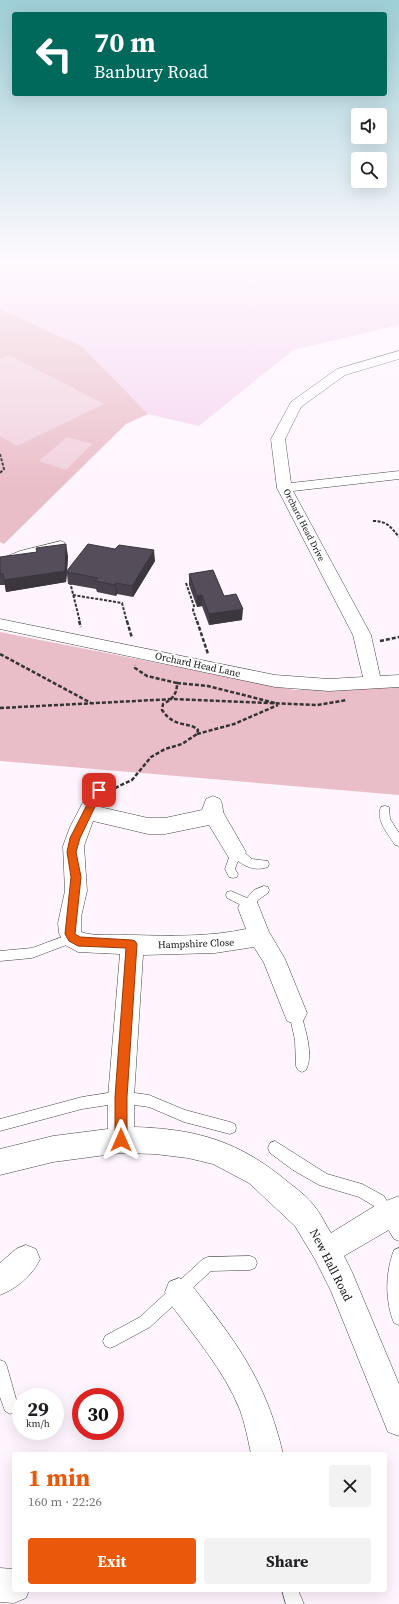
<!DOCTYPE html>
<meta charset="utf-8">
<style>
:root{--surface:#fff;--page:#f2f2f2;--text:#202124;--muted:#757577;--accent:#ea580c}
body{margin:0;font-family:"Source Serif 4",serif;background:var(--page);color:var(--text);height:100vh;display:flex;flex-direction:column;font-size:15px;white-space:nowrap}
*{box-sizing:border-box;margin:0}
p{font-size:13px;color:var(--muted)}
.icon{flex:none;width:22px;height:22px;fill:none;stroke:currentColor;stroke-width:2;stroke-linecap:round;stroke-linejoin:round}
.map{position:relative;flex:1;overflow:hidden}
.side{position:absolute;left:12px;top:1452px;width:375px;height:140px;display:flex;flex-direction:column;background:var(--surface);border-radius:4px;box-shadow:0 4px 16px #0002}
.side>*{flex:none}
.guide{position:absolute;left:12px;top:12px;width:375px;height:84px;border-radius:4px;box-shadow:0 4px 16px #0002;background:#00695c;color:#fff;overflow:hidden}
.controls{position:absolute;left:351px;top:108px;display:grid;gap:8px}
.controls a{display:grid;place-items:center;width:36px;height:36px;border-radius:4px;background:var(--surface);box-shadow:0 4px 16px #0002;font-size:20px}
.speed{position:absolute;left:12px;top:1388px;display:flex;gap:8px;font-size:20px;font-weight:700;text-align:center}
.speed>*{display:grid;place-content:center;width:52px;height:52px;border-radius:50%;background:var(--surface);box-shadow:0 4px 16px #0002;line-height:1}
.speed small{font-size:10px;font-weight:400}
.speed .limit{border:6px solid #d22;background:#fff;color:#111}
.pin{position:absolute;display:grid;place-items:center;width:34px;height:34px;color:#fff;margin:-17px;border-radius:8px;box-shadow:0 2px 6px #0006}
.me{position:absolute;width:44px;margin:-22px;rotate:0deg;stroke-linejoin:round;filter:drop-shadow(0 0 3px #0008)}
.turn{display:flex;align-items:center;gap:14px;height:84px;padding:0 16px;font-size:18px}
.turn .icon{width:52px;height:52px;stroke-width:2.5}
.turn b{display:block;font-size:28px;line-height:34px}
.round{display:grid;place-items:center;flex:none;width:42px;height:42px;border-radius:4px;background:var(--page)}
.headline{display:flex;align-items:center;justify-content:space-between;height:68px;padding:0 16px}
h1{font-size:24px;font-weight:700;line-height:30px;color:var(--accent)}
.cta{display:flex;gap:8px;margin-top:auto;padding:8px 16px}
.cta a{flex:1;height:46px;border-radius:4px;background:var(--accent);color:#fff;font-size:16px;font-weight:700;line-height:46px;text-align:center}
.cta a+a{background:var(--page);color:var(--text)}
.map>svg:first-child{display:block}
</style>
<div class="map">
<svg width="399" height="1604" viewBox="0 0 399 1604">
<rect width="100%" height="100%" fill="#fff5fe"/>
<!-- farmland -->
<polygon fill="#f5d5ef" points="0,261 399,261 399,325 293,350 199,426 148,414 83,347 0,309"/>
<!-- green -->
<g fill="#eabec9">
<polygon points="0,309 83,347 148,414 126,424 4,544 0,542"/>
<polygon points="0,632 294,690 399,686 399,795 0,761"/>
</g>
<!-- pitch -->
<g fill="#f1d0dd">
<polygon points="9,355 104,404 17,446 0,436 0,359"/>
<polygon points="67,437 92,444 66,470 39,461"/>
</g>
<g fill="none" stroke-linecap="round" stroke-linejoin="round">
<!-- lane casing -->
<g stroke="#444" stroke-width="1">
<g id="lane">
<polygon points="61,541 65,543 64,545 26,555 0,564 0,559 20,551"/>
<path d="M385,806L389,807L390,819L399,833V846L395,845C389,835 375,820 381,807Z"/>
<path d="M236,848L240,849L252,859L268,861L269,864L268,867C257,871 247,868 238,861L235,869L238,874L237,877L233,878L229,877L225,869L232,849Z"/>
<polygon points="264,886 268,887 269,890 268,893 258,900 253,911 249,913 245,911 239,904 227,898 226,895 227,892 231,891 247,898 254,890"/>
<polygon points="73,933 77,935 79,938 77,941 32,958 0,961 0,951 32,948"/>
<path d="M295,1008L299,1009L301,1013C305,1030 314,1054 306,1070L302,1072L298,1070L296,1066L295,1040L289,1013L291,1009Z"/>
<polygon points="121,1091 149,1095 185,1110 230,1122 235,1124 236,1128 235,1132 230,1134 184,1122 149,1107 121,1103 82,1109 0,1131 0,1119 82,1097"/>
<polygon points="275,1141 327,1174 362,1184 384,1196 399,1221 399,1241 394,1239 374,1206 359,1197 319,1185 293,1170 270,1153 268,1148 270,1143"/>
<path d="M399,1248V1325L394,1323C385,1301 385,1273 394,1250Z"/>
<polygon points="250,1256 255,1258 257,1263 255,1268 250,1270 211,1271 150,1327 115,1346 110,1348 105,1346 103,1341 105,1336 140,1317 203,1259 208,1257"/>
<polygon points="0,1360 5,1362 7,1367 18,1406 15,1411 10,1414 5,1411 0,1397"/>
<polygon points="282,1590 298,1590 304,1604 286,1604"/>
</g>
</g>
<!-- street casing -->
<g stroke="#444" stroke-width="1">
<g id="street">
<polygon points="399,351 399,359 345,375 301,407 285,439 291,483 399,471 399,479 293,491 371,635 380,676 399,675 399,687 329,691 275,687 0,629 0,619 275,675 329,679 363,677 353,635 277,488 271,439 291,402 337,369"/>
<path d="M99,783L106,785L109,790L100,807L148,818H165L202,810L206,799L213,796L220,799C223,804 222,809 224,814L246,852L243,858L236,860L229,858L209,825L165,834H148L93,821L84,846L87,891L81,917V932C94,937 118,934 133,935C171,936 209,937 246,929L238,908L241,902L249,899L257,902L269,932L285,959L307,1013L303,1021L295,1024L287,1021L264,963L254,947L215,953L143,955L134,1097V1127C197,1129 239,1141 288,1182C297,1189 308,1197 315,1207C321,1214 325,1224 331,1233L378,1204L399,1196V1224L344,1256L352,1272L399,1384V1436L388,1432L331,1291L316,1261L295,1226L249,1183L213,1164L188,1158L155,1154L121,1153L53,1162L0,1175V1149L53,1136L108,1129V1097L120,954L78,952L65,945L59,933L58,923L65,891L63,846L70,827L92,785Z"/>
<path d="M26,1245L36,1249L40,1259C33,1275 16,1289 0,1295V1263L16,1249Z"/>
<path d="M179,1278L189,1282C235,1340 266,1380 283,1454H251C248,1439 245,1424 240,1410C224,1370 194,1336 169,1302L165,1292L169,1282Z"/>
<polygon points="0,1568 14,1569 14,1590 29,1590 26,1598 14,1603 0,1602"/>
</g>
</g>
<!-- path-far1 -->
<g stroke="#333" stroke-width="2" stroke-dasharray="3 1.5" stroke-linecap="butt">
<polyline points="0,454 4,469 0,473"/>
<path d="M373,521C387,521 391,527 399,537"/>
<polyline points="70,582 80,622"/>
<polyline points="186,583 194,606 193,610 197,622"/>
<polyline points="73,595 122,603 127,622"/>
</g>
<!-- path -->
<g stroke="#333" stroke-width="2.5" stroke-dasharray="4 2" stroke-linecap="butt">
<polyline points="79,621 81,627"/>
<polyline points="127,621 132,638"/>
<polyline points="197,621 208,654"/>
<polyline points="380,641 399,637"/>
<polyline points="0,654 91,703"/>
<polyline points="177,683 208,686 275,703"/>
<polyline points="0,708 174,699 317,705 347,700"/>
<polyline points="197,734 234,724 278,705"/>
<path d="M115,788L132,780L151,757L165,749L182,744L197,734L198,730C189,721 175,729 162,710L163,704C173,699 177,694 177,683L147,676L135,668V665"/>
</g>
<!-- lane -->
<use href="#lane" fill="#fff" fill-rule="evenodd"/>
<!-- street -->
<use href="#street" fill="#fff" fill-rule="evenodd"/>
</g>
<!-- wall -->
<g fill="#49424d">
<polygon points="68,556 67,572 155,561 133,597 117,594 116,596 97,592 96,589 68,584 67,574 66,582 6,592 5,585 0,585 0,557"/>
<polygon points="189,574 224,596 242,620 209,625 202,606 197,607 189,585"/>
</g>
<!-- shaded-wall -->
<g fill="#3c363f">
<polygon points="66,544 68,556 66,582 6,592 4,580"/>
<polygon points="154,550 155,561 133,597 132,586"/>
<polygon points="116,583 117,594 116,596 115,585"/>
<polygon points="202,595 202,606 197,607 197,596"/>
<polygon points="243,609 242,620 209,625 209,614"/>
</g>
<!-- building -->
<g fill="#554d5a" stroke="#3c363f">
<polygon points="66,544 65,571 4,580 3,574 0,574 0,557 37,552 36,548"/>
<polygon points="88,544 115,549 119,545 154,550 132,586 116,583 115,585 95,581 98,578 66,572"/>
<polygon points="213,570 224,596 236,594 243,609 209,614 202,595 197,596 189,574"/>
</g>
<!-- sky -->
<linearGradient id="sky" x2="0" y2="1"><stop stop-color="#9eced6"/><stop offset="0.54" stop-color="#fffaff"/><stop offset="1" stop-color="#fffaff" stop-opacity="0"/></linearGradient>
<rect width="399" height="486" fill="url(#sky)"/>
<!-- route -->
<polygon fill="#ea580c" stroke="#983908" points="99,786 103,790 80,838 76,852 81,877 75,934 80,937 132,940 135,941 137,944 127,1097 127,1140 125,1144 121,1146 117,1144 115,1140 115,1097 126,948 78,946 69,941 65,934 71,877 67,852 70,838 96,787"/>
<g text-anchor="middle" stroke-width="4" stroke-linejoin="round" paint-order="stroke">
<!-- far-street labels -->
<g font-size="9" fill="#111" stroke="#fff">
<text transform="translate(304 525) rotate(63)" y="3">Orchard Head Drive</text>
</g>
<!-- street labels -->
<g font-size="10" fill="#111" stroke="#fff">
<text transform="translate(198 664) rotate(12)" y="4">Orchard Head Lane</text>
<text transform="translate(196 943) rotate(-2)" y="4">Hampshire Close</text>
</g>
<!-- near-street labels -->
<g font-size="12" fill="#111" stroke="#fff">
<text transform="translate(331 1265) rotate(63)" y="4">New Hall Road</text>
</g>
</g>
</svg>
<div class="controls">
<a><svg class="icon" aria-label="sound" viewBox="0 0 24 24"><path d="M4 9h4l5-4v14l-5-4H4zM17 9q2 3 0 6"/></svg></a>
<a><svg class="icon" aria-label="search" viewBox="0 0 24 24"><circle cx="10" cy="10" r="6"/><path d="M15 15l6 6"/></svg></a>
</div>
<div class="speed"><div>29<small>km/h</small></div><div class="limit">30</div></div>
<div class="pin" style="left:99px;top:790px;background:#d93025"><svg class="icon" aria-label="arrive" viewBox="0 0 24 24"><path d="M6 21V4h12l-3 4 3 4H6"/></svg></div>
<svg class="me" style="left:121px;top:1140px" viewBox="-20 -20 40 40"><path d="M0-17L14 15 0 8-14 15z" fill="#ea580c" stroke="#fff" stroke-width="4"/></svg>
<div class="guide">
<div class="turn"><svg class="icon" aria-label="left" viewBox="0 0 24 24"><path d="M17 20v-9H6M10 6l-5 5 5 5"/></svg><div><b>70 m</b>Banbury Road</div></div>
</div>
<section class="side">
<div class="headline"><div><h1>1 min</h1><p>160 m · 22:26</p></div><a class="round"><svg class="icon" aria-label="close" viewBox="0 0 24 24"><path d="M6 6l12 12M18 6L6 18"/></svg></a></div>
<div class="cta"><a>Exit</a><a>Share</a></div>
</section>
</div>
